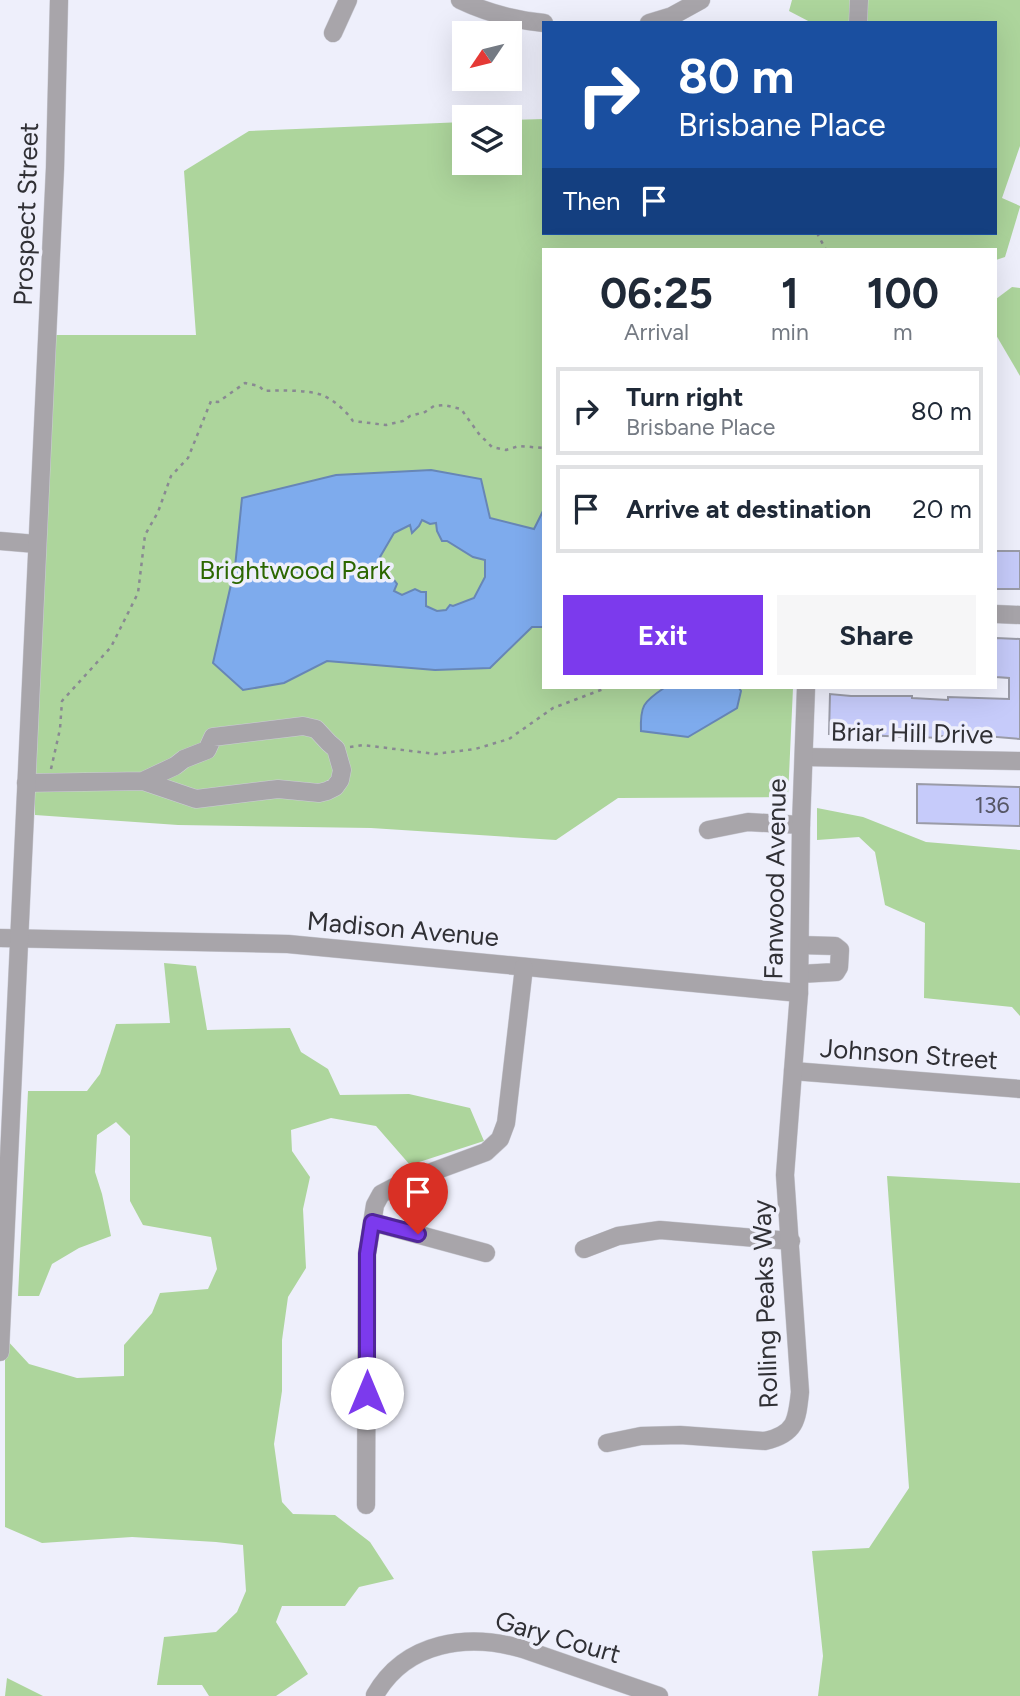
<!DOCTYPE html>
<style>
:root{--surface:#fff;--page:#f6f6f7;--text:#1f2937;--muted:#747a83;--line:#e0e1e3;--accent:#7c3aed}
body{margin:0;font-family:Figtree,sans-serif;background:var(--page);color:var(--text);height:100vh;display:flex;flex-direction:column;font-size:26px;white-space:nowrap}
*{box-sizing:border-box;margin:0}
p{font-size:23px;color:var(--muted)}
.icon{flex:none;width:38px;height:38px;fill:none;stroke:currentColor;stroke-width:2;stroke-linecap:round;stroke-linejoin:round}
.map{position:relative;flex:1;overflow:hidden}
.side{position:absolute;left:542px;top:248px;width:455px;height:441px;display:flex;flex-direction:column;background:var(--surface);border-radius:0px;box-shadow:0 7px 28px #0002}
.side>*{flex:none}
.hud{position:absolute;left:542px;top:21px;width:455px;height:214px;border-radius:0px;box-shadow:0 7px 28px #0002;background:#1a4fa0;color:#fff;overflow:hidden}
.needle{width:46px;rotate:235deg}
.buttons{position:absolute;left:452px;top:21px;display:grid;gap:14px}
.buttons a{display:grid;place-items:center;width:70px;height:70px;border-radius:0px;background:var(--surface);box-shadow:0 7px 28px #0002;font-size:35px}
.pin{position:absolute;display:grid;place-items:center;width:60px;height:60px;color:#fff;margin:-72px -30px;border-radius:50% 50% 50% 0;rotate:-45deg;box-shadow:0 0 7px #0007}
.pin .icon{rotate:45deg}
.me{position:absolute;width:77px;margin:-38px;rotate:0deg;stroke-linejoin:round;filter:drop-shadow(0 0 5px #0008)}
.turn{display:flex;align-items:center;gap:24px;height:147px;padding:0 21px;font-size:32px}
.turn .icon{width:91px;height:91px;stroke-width:2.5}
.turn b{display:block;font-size:49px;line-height:60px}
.then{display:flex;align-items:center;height:66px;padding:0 21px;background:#0003;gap:14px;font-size:26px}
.eta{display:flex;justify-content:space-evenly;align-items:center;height:119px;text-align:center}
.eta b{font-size:42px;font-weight:700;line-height:49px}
.primary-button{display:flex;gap:14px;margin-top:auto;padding:14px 21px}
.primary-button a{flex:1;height:80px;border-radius:0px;background:var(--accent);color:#fff;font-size:28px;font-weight:700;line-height:80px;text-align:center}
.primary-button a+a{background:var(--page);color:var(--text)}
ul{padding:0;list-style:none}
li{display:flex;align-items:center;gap:21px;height:88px;margin:0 14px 10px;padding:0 7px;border:4px solid var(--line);border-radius:0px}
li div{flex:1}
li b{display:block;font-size:26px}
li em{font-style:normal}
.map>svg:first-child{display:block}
</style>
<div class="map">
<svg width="1020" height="1696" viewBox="0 0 1020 1696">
<rect width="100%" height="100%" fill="#eeeffb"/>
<!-- green -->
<g fill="#add59c">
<polygon points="792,0 1020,0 1020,146 1002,198 1020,206 1020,207 1005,257 996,260 996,250 544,250 544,688 793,688 788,797 618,798 556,840 371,828 178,825 35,815 35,783 56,335 196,335 184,171 249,131 464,122 464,163 509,163 509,120 544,119 544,233 996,233 996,23 812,23 789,11"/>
<polygon points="1012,287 1020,288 1020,376 996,335 996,299"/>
<polygon points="817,808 863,817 926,842 1020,850 1020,1016 1012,1007 924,998 925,923 885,905 875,852 859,837 817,840"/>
<polygon points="164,963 196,966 207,1030 290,1028 301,1052 328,1069 340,1095 409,1094 470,1108 484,1141 410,1165 376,1126 331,1118 291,1130 292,1151 310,1177 303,1209 306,1268 288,1297 282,1340 282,1391 274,1444 282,1502 293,1514 335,1515 370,1542 394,1579 359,1587 345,1606 282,1606 276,1622 308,1674 276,1696 209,1696 202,1685 157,1685 164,1637 216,1632 237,1612 246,1591 243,1545 216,1542 132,1537 42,1543 5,1527 5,1338 29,1364 77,1378 124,1376 124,1345 152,1313 160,1293 208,1289 217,1269 211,1237 143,1225 130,1201 130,1136 116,1122 97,1135 95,1172 102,1194 111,1236 79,1248 52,1264 39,1296 18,1296 28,1091 87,1091 100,1074 116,1024 170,1023"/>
<polygon points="887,1176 1020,1183 1020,1696 818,1696 823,1656 812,1551 869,1548 909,1488"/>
<polygon points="7,1678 43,1696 5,1696"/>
</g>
<!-- water -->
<g fill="#7eabed" stroke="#6786b6" stroke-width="2" fill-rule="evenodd">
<path d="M431,470L481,479L490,518L534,529L544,509V627H532L490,668L435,670L327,661L284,683L243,690L213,663L235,567L242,498L336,475ZM422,520L430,524L436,523L437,531L442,541H447L473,557L485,560V577L474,598L453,606L450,605L446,610L437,611L426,606V592H421L415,589L402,595L394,591L397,584L391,576L384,574L382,560L380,557L394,533L410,525L412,533L419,526Z"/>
<path d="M664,688H739L741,691L737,708L688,737L641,731C640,706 643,702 664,688Z"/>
</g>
<!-- building -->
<g fill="#c6cbfa" stroke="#9a9ba7" stroke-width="2">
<rect x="996" y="551" width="24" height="38"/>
<polygon points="996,638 1020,639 1020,739 973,735 973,738 941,736 941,738 829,734 830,694 851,696 912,696 912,698 948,700 948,697 1009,699 1009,678 996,677"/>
<polygon points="917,784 1020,787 1020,826 917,823"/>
</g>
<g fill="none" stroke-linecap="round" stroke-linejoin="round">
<!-- minor casing -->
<g stroke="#cccdd7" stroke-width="19">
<g id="minor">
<path d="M460,0C487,13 514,20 544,23"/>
<polyline points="649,23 672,16 701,0"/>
<polyline points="858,23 859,0"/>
<polyline points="333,33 348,0"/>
<polyline points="0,541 36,544"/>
<polyline points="996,614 1020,615"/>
<polyline points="804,757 1020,761"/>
<polyline points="26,783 143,781 196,799 278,789 319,793 327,791 335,787 340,780 342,770 336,749 329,743 316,729 303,726 213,737 207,750 184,759 175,766 143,781"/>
<polyline points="708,830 748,822 801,825"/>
<polyline points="0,938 288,944 799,993"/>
<polyline points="800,974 836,972 839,967 840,950 835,946 800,945"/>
<polyline points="793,1071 1020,1089"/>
<polyline points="372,1222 486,1253"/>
<polyline points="584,1249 618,1236 660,1230 791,1241"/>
<polyline points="0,1352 55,168 59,0"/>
<path d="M607,1443L641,1436L680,1435L765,1441C796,1434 797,1420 800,1392L785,1175L799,993L801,825L806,688"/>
<polyline points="366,1505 367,1254 375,1205 381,1194 402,1183 486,1152 500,1139 506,1123 524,967"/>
<path d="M375,1695C406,1641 468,1633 523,1649L659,1696"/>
</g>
</g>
<!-- path -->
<g stroke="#898992" stroke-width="2.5" stroke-dasharray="3.5 5" stroke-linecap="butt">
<polyline points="817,233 826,250"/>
<polyline points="350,747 363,745 435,754 475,749 509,739 553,708 606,688"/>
<path d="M51,769L60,729L62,701L111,647L138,593L145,535L158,512L171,476L188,458L211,401L218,402L245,383L259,386L264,391C279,390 309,390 322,395C334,400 346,411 353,421L386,425L403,421L410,416L425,412L434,406L444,405L461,409L479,434L492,447L506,450L519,446L544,448"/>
</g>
<!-- minor -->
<use href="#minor" stroke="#a8a5aa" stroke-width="18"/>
</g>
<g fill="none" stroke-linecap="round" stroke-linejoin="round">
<!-- route casing -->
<g stroke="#51269a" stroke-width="18">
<polyline id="route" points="367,1393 367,1254 372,1222 418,1234"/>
</g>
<!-- route -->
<use href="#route" stroke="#7c3aed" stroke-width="12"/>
</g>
<g text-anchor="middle" stroke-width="7" stroke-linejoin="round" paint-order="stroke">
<!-- number labels -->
<g font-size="23" fill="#565766">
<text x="992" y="813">136</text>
</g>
<!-- street labels -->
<g font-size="26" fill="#303035" stroke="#eeeffb">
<text transform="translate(26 214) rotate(-88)" y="9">Prospect Street</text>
<text transform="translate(912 733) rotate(1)" y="9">Briar Hill Drive</text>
<text transform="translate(775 879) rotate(-89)" y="9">Fanwood Avenue</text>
<text transform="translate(403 929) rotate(5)" y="9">Madison Avenue</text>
<text transform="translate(909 1054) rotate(4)" y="9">Johnson Street</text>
<text transform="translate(765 1304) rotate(-92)" y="9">Rolling Peaks Way</text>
<text transform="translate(558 1637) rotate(16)" y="9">Gary Court</text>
</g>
<!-- park labels -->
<g font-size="26" fill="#2c6700" stroke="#eeeffb">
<text x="295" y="579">Brightwood Park</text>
</g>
</g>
</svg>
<div class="buttons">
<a><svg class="needle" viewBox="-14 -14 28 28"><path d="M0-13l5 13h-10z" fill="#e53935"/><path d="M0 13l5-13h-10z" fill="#747a83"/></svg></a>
<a><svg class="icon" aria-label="layers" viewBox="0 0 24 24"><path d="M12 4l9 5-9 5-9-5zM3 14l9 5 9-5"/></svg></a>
</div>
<div class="pin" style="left:418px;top:1234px;background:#d93025"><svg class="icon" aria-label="arrive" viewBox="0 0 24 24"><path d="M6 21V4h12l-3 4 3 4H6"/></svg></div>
<svg class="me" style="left:367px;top:1393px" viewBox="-20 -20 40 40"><circle r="19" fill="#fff"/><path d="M0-13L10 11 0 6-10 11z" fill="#7c3aed"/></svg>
<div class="hud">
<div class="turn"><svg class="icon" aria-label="right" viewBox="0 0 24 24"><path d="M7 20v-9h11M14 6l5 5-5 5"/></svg><div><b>80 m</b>Brisbane Place</div></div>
<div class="then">Then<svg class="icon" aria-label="arrive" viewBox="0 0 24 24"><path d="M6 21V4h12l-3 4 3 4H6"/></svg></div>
</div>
<section class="side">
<div class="eta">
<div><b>06:25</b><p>Arrival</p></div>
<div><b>1</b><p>min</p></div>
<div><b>100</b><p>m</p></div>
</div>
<ul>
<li><svg class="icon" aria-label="right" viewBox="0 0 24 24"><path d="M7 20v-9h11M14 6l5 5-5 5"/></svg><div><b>Turn right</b><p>Brisbane Place</p></div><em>80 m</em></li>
<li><svg class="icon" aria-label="arrive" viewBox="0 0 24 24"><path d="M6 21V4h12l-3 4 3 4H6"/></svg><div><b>Arrive at destination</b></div><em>20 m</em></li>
</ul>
<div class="primary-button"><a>Exit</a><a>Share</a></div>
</section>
</div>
